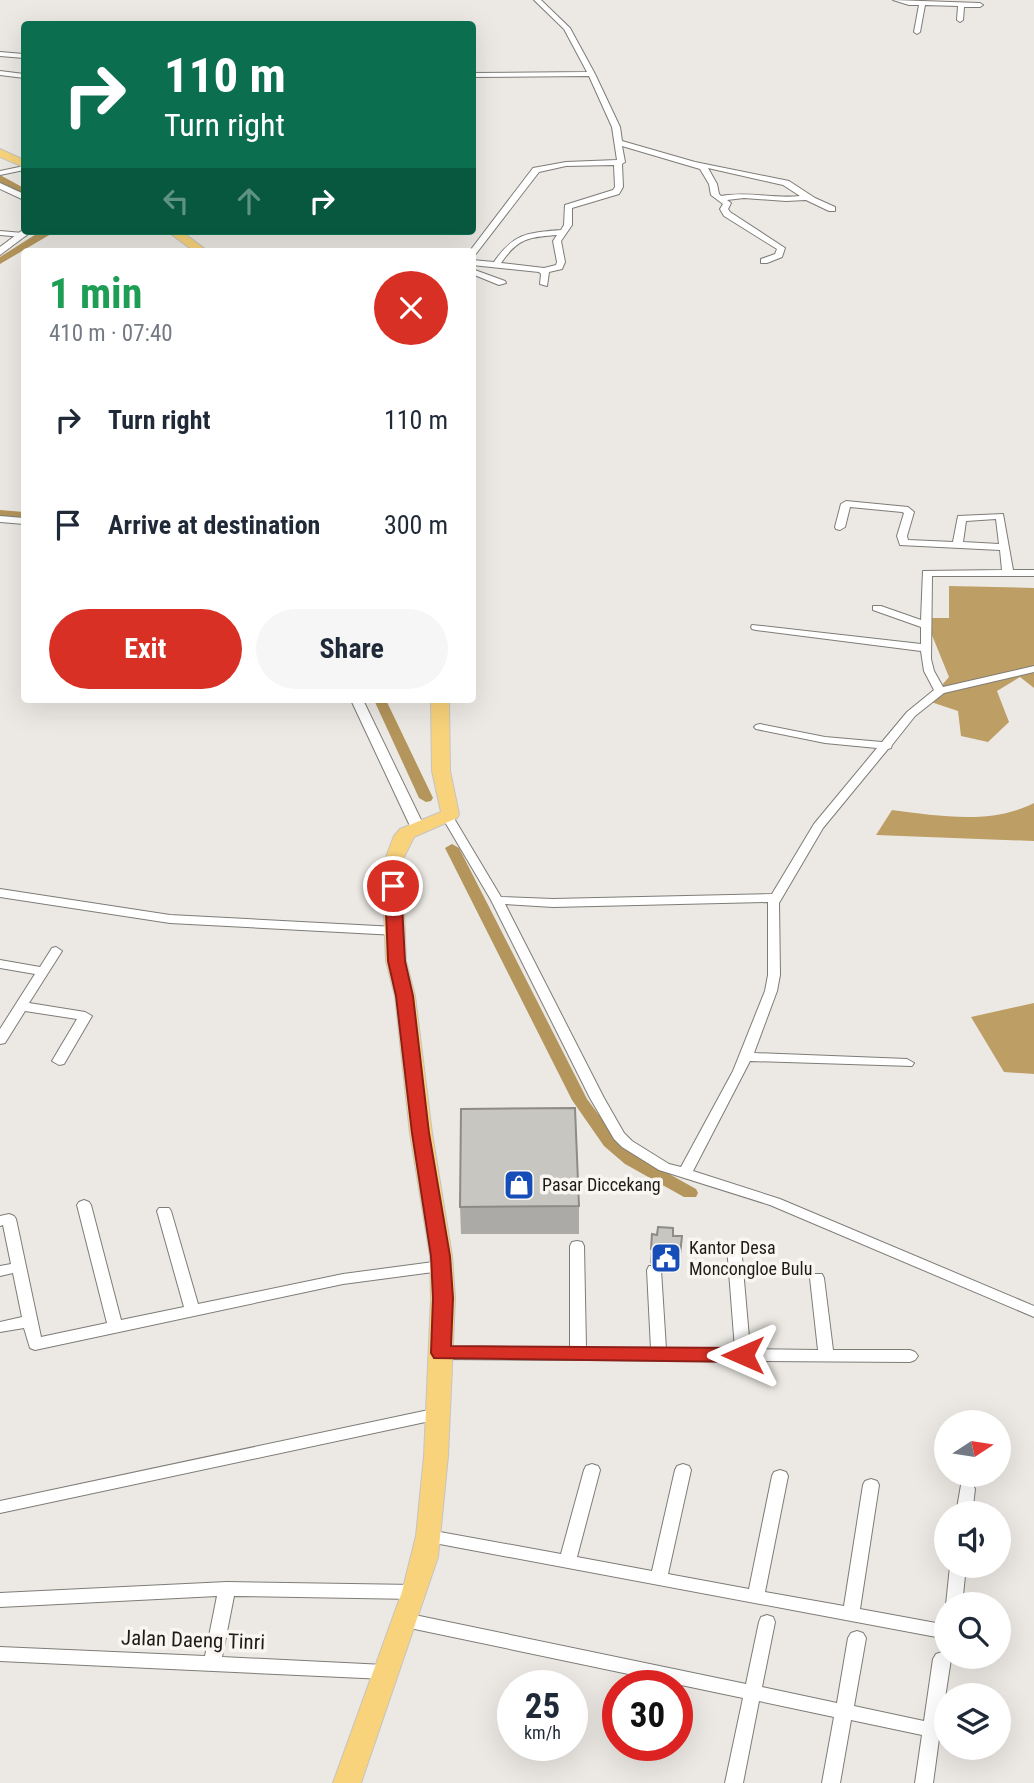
<!DOCTYPE html>
<meta charset="utf-8">
<style>
:root{--surface:#fff;--page:#f6f6f7;--text:#1f2937;--muted:#747a83;--accent:#d93025}
body{margin:0;font-family:"Roboto Condensed",sans-serif;background:var(--page);color:var(--text);height:100vh;display:flex;flex-direction:column;font-size:26px;white-space:nowrap}
*{box-sizing:border-box;margin:0}
p{font-size:23px;color:var(--muted)}
.icon{flex:none;width:38px;height:38px;fill:none;stroke:currentColor;stroke-width:2;stroke-linecap:round;stroke-linejoin:round}
.map{position:relative;flex:1;overflow:hidden}
.side{position:absolute;left:21px;top:248px;width:455px;height:455px;display:flex;flex-direction:column;background:var(--surface);border-radius:7px;box-shadow:0 7px 28px #0002}
.side>*{flex:none}
.hud{position:absolute;left:21px;top:21px;width:455px;height:214px;border-radius:7px;box-shadow:0 7px 28px #0002;background:#0b6e4f;color:#fff;overflow:hidden}
.needle{width:46px;rotate:78deg}
.tools{position:absolute;left:934px;top:1410px;display:grid;gap:14px}
.tools a{display:grid;place-items:center;width:77px;height:77px;border-radius:50%;background:var(--surface);box-shadow:0 7px 28px #0002;font-size:35px}
.speed{position:absolute;left:497px;top:1670px;display:flex;gap:14px;font-size:35px;font-weight:700;text-align:center}
.speed>*{display:grid;place-content:center;width:91px;height:91px;border-radius:50%;background:var(--surface);box-shadow:0 7px 28px #0002;line-height:1}
.speed small{font-size:18px;font-weight:400}
.speed .limit{border:10px solid #d22;background:#fff;color:#111}
.pin{position:absolute;display:grid;place-items:center;width:60px;height:60px;color:#fff;margin:-30px;border:4px solid #fff;border-radius:50%;box-shadow:0 2px 7px #0007}
.me{position:absolute;width:77px;margin:-38px;rotate:270deg;stroke-linejoin:round;filter:drop-shadow(0 0 5px #0008)}
.turn{display:flex;align-items:center;gap:24px;height:147px;padding:0 28px;font-size:32px}
.turn .icon{width:91px;height:91px;stroke-width:2.5}
.turn b{display:block;font-size:49px;line-height:60px}
.lanes{display:flex;align-items:center;height:66px;padding:0 28px;background:#0003;justify-content:center;gap:35px;direction:ltr}
.lanes .off{opacity:.35}
.round{display:grid;place-items:center;flex:none;width:74px;height:74px;border-radius:37px;background:var(--page)}
.headline{display:flex;align-items:center;justify-content:space-between;height:119px;padding:0 28px}
h1{font-size:42px;font-weight:700;line-height:52px;color:#1e9e55}
.button{display:flex;gap:14px;margin-top:auto;padding:14px 28px}
.button a{flex:1;height:80px;border-radius:42px;background:var(--accent);color:#fff;font-size:28px;font-weight:700;line-height:80px;text-align:center}
.button a+a{background:var(--page);color:var(--text)}
ul{padding:0;list-style:none}
li{display:flex;align-items:center;gap:21px;height:105px;padding:0 28px}
li div{flex:1}
li b{display:block;font-size:26px}
li em{font-style:normal}
.map>svg:first-child{display:block}
</style>
<div class="map">
<svg width="1034" height="1783" viewBox="0 0 1034 1783">
<rect width="100%" height="100%" fill="#ece9e4"/>
<!-- forest -->
<g fill="#bd9e64">
<polygon points="949,586 1034,588 1034,688 1020,677 997,691 1009,722 988,742 961,736 958,711 928,701 949,677 925,618 949,618"/>
<path d="M1034,803V841L876,835L892,810C939,816 991,825 1034,803Z"/>
<polygon points="1034,1003 1034,1074 1004,1072 971,1017"/>
</g>
<g fill="none" stroke-linecap="round" stroke-linejoin="round">
<!-- canal -->
<g fill="#b4955b" fill-rule="evenodd">
<polygon points="0,175 24,188 24,194 0,182"/>
<polygon points="41,231 51,231 51,234 0,264 0,257"/>
<polygon points="0,510 24,512 24,518 0,516"/>
<polygon points="374,700 386,700 433,798 431,801 426,802 419,798"/>
<polygon points="452,844 459,848 587,1099 616,1138 637,1156 696,1189 698,1193 696,1197 684,1197 625,1164 604,1146 572,1100 445,848"/>
</g>
<!-- minor casing -->
<g stroke="#7e7c77" stroke-width="2">
<g id="minor">
<path d="M534,0H541L570,28L595,74L620,127L622,141L695,162L789,181L815,198L835,207V211H829L806,200L786,201L744,198L727,200L731,203L728,209L730,212L785,248L782,257L767,263H761V259L775,254L777,249L724,216L720,209L723,204L711,195L709,184L700,169L622,146L625,162L622,164L623,187L619,194L572,208V225L561,241L565,262L562,269L549,272L547,286L540,284L541,274L539,272L472,265V260L494,262C514,233 527,233 561,230L564,225L565,205L613,190L615,187L614,165L566,166L539,172L475,255H472V252H469L533,168L566,162L617,160L612,127L589,76L472,77V73L587,72L564,29ZM708,168L783,185L800,196C774,199 748,191 721,196L719,194L717,184ZM557,235L553,241L557,262L556,265L544,268L501,263C518,238 529,237 557,235Z"/>
<polygon points="893,0 980,3 983,5 980,7 964,7 963,20 960,22 957,20 958,6 925,5 920,32 917,34 914,32 919,5 909,5"/>
<polygon points="0,52 24,54 24,58 0,56"/>
<polygon points="0,71 24,74 24,78 0,75"/>
<polygon points="24,166 24,170 0,175 0,171"/>
<polygon points="0,231 23,233 27,235 23,237 0,235"/>
<polygon points="472,269 505,281 506,283 499,285 472,274"/>
<path d="M846,501L908,507L914,512L907,536L908,540L953,542L958,516L1003,514L1013,570H1034V576H932L931,659L934,671L943,687L1034,666V672L944,693L915,716L892,745L891,748L888,749L823,828L779,903L780,975L777,991L754,1053L907,1059L914,1063L912,1066L750,1061L693,1171L780,1199L1034,1306V1317L770,1205L659,1170L622,1147L614,1139L590,1098L491,900L442,817L448,813L452,815L501,897L553,899L772,894L814,824L877,748L825,743L756,729L754,727L756,725L760,724L825,737L882,742L907,712L934,690L924,671L921,651L756,630L752,629L751,627L752,625L921,644V627L873,610V606H881L921,620L923,571L1002,570L1000,550L900,545L897,536L904,513L902,512L850,507L845,527L840,530L836,529L835,527L841,504ZM996,519L999,544L963,542L966,521ZM768,902V975L765,991L733,1071L681,1167L669,1164L632,1141L624,1133L604,1098L505,904L553,907Z"/>
<polygon points="0,889 170,915 396,927 402,931 396,935 170,923 0,897"/>
<polygon points="56,947 62,951 29,1003 85,1012 92,1016 64,1064 59,1065 52,1061 77,1019 25,1011 5,1043 0,1044 0,1029 35,974 0,968 0,960 40,967 52,948"/>
<polygon points="84,1200 89,1202 91,1205 121,1320 184,1307 157,1211 159,1208 169,1208 171,1211 198,1304 343,1274 441,1261 446,1262 448,1266 446,1270 441,1271 343,1284 35,1350 30,1348 24,1328 0,1332 0,1322 22,1317 13,1273 0,1276 0,1266 11,1264 3,1225 0,1226 0,1216 9,1214 14,1216 16,1219 41,1337 107,1323 77,1205 79,1202"/>
<polygon points="577,1241 582,1242 584,1246 586,1348 651,1349 647,1270 649,1266 659,1266 661,1270 666,1349 735,1349 727,1246 729,1242 739,1242 741,1246 750,1349 818,1350 810,1278 812,1274 822,1274 824,1278 833,1350 910,1350 915,1352 918,1356 915,1360 910,1362 441,1359 436,1357 433,1353 436,1349 441,1347 570,1348 570,1246 572,1242"/>
<polygon points="438,1408 444,1410 446,1414 444,1418 0,1513 0,1501"/>
<polygon points="592,1464 598,1466 600,1470 577,1557 652,1571 675,1470 677,1466 683,1464 689,1466 691,1470 668,1574 749,1589 772,1476 774,1472 780,1470 786,1472 788,1476 765,1592 844,1606 863,1485 865,1481 871,1479 877,1481 879,1485 860,1609 947,1625 947,1639 429,1542 423,1541 421,1536 423,1531 429,1530 561,1554 584,1470 586,1466"/>
<polygon points="967,1483 973,1485 975,1489 972,1514 956,1514 961,1485"/>
<polygon points="950,1566 966,1566 962,1605 947,1605 947,1607 946,1605"/>
<polygon points="227,1582 415,1585 421,1587 423,1592 421,1597 415,1599 234,1596 222,1657 385,1665 391,1667 394,1672 391,1677 385,1679 0,1661 0,1647 205,1656 217,1596 0,1607 0,1593"/>
<polygon points="405,1613 746,1684 759,1622 761,1617 767,1615 773,1617 775,1622 762,1687 837,1703 848,1638 851,1633 857,1631 863,1633 866,1638 854,1706 924,1721 933,1659 936,1654 942,1652 947,1654 947,1657 951,1659 941,1724 947,1725 947,1740 939,1739 933,1783 915,1783 922,1735 851,1720 840,1783 822,1783 834,1717 759,1701 743,1783 725,1783 743,1698 405,1627 399,1625 397,1620 399,1615"/>
</g>
</g>
<!-- tertiary casing -->
<g stroke="#7e7c77" stroke-width="2">
<g id="tertiary">
<polygon points="0,183 24,194 24,200 0,189"/>
<polygon points="24,229 32,231 0,255 0,247"/>
<polygon points="0,516 24,518 24,524 0,522"/>
<polygon points="351,700 363,700 425,828 423,831 418,832 411,828"/>
</g>
</g>
<!-- primary casing -->
<g stroke="#c4c4c3" stroke-width="2">
<g id="primary">
<polygon points="0,149 24,160 24,167 0,157"/>
<polygon points="167,231 181,231 209,252 195,252"/>
<polygon points="431,700 449,700 450,771 459,814 457,818 414,837 404,857 403,886 406,961 415,996 432,1133 452,1256 455,1298 448,1456 438,1557 361,1783 333,1783 402,1592 416,1536 424,1456 431,1298 430,1256 410,1133 395,996 386,961 383,886 386,857 394,836 400,829 441,812 432,771"/>
</g>
</g>
<!-- minor -->
<use href="#minor" fill="#fff" fill-rule="evenodd"/>
<!-- tertiary -->
<use href="#tertiary" fill="#fff" fill-rule="evenodd"/>
<!-- primary -->
<use href="#primary" fill="#f9d37b" fill-rule="evenodd"/>
</g>
<!-- wall -->
<g fill="#acaaa6">
<polygon points="579,1206 579,1234 461,1234 460,1207"/>
<polygon points="652,1234 682,1236 680,1268 650,1263"/>
</g>
<!-- building -->
<g fill="#c8c6c1" stroke="#8c8b87" stroke-width="2">
<polygon points="575,1108 579,1206 460,1207 461,1109"/>
<polygon points="658,1227 673,1228 673,1236 682,1236 680,1254 651,1249 652,1234 657,1235"/>
</g>
<!-- route -->
<polygon fill="#d93025" stroke="#8d1f18" stroke-width="2" points="393,881 401,886 405,961 413,996 429,1133 450,1256 453,1298 451,1346 743,1348 750,1350 753,1355 750,1360 743,1362 434,1358 431,1353 433,1298 431,1256 412,1133 396,996 388,961 385,886"/>
<!-- icons -->
<defs>
<g id="shop-square" transform="scale(1.575)"><rect x="-9" y="-9" width="18" height="18" rx="4" fill="#164db9" stroke="#f9f6f1"/><path d="M-5-2.5h2.3a2.7 3.5 0 0 1 5.4 0H5L5.5 6h-11ZM-1.5-2.5h3a1.5 2.3 0 0 0-3 0Z" fill="#fff"/></g>
<g id="civic-square" transform="scale(1.575)"><rect x="-9" y="-9" width="18" height="18" rx="4" fill="#164db9" stroke="#f9f6f1"/><path d="M-.6-6.5H3V-4.5H.6V-3L4-1V1h2V6H-6V1h2V-1L-.6-3ZM-1.2 2.5V6h2.4V2.5Z" fill="#fff"/></g>
</defs>
<g fill-rule="evenodd">
<use href="#shop-square" x="519" y="1185"/>
<use href="#civic-square" x="666" y="1258"/>
</g>
<g text-anchor="middle" stroke-width="7" stroke-linejoin="round" paint-order="stroke">
<!-- poi labels -->
<g font-size="18" fill="#1d1c1a" stroke="#f9f6f1" text-anchor="start">
<text x="542" y="1191">Pasar Diccekang</text>
<text x="689" y="1254">Kantor Desa<tspan x="689" dy="21">Moncongloe Bulu</tspan></text>
</g>
<!-- near-street labels -->
<g font-size="21" fill="#1d1c1a" stroke="#f9f6f1">
<text transform="translate(193 1640) rotate(2)" y="7">Jalan Daeng Tinri</text>
</g>
</g>
</svg>
<div class="tools">
<a><svg class="needle" viewBox="-14 -14 28 28"><path d="M0-13l5 13h-10z" fill="#e53935"/><path d="M0 13l5-13h-10z" fill="#747a83"/></svg></a>
<a><svg class="icon" aria-label="sound" viewBox="0 0 24 24"><path d="M4 9h4l5-4v14l-5-4H4zM17 9q2 3 0 6"/></svg></a>
<a><svg class="icon" aria-label="search" viewBox="0 0 24 24"><circle cx="10" cy="10" r="6"/><path d="M15 15l6 6"/></svg></a>
<a><svg class="icon" aria-label="layers" viewBox="0 0 24 24"><path d="M12 4l9 5-9 5-9-5zM3 14l9 5 9-5"/></svg></a>
</div>
<div class="speed"><div>25<small>km/h</small></div><div class="limit">30</div></div>
<div class="pin" style="left:393px;top:886px;background:#d93025"><svg class="icon" aria-label="arrive" viewBox="0 0 24 24"><path d="M6 21V4h12l-3 4 3 4H6"/></svg></div>
<svg class="me" style="left:743px;top:1355px" viewBox="-20 -20 40 40"><path d="M0-17L14 15 0 8-14 15z" fill="#d93025" stroke="#fff" stroke-width="4"/></svg>
<div class="hud">
<div class="turn"><svg class="icon" aria-label="right" viewBox="0 0 24 24"><path d="M7 20v-9h11M14 6l5 5-5 5"/></svg><div><b>110 m</b>Turn right</div></div>
<div class="lanes"><svg class="icon off" aria-label="left" viewBox="0 0 24 24"><path d="M17 20v-9H6M10 6l-5 5 5 5"/></svg><svg class="icon off" aria-label="ahead" viewBox="0 0 24 24"><path d="M12 20V5M6 11l6-6 6 6"/></svg><svg class="icon" aria-label="right" viewBox="0 0 24 24"><path d="M7 20v-9h11M14 6l5 5-5 5"/></svg></div>
</div>
<section class="side">
<div class="headline"><div><h1>1 min</h1><p>410 m · 07:40</p></div><a class="round" style="background:#d93025;color:#fff"><svg class="icon" aria-label="close" viewBox="0 0 24 24"><path d="M6 6l12 12M18 6L6 18"/></svg></a></div>
<ul>
<li><svg class="icon" aria-label="right" viewBox="0 0 24 24"><path d="M7 20v-9h11M14 6l5 5-5 5"/></svg><div><b>Turn right</b></div><em>110 m</em></li>
<li><svg class="icon" aria-label="arrive" viewBox="0 0 24 24"><path d="M6 21V4h12l-3 4 3 4H6"/></svg><div><b>Arrive at destination</b></div><em>300 m</em></li>
</ul>
<div class="button"><a>Exit</a><a>Share</a></div>
</section>
</div>
